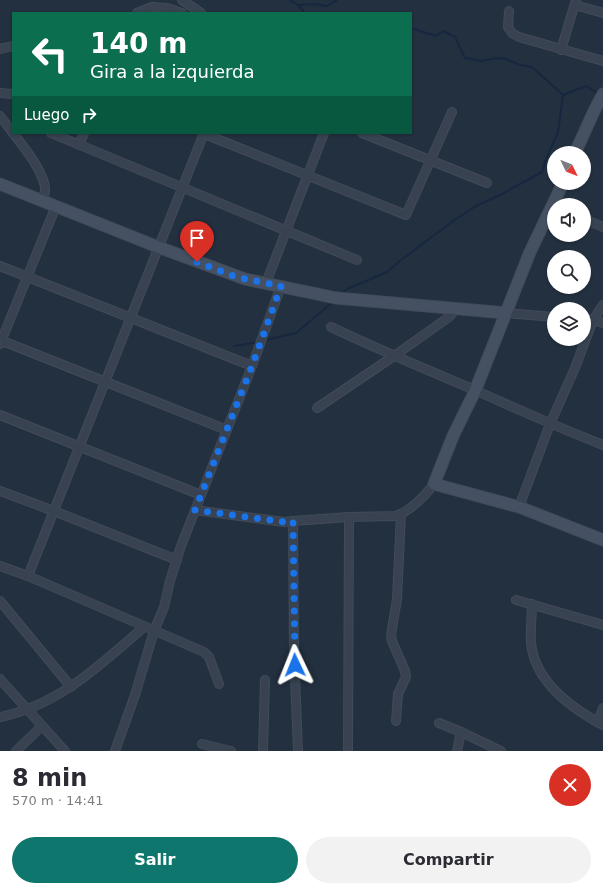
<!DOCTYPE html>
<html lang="es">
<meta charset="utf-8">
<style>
:root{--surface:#fff;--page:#f2f2f3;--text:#2b2b33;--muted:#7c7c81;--accent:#0f766e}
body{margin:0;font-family:"DejaVu Sans",sans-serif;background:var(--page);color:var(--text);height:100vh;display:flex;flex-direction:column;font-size:15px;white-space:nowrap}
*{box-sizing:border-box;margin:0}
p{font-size:13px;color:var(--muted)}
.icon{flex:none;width:22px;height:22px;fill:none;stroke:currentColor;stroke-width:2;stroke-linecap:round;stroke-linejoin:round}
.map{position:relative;height:751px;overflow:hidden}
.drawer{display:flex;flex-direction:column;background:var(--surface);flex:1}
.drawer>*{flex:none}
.banner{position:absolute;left:12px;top:12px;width:400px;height:122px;border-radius:0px;box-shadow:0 1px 3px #0004;background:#0b6e4f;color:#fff;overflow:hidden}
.needle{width:26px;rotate:133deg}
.tools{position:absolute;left:547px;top:146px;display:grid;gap:8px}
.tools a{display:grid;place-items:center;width:44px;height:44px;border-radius:50%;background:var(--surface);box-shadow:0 1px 3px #0004;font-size:20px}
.pin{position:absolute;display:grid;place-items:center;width:34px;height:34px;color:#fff;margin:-41px -17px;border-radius:50% 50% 50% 0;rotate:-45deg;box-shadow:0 0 4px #0007}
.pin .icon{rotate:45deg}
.me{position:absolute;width:44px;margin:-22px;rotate:358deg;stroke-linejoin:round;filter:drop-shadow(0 0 3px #0008)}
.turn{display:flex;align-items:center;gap:14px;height:84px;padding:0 12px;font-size:18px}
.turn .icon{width:52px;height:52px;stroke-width:2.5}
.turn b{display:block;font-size:28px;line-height:34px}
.then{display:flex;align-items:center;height:38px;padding:0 12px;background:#0003;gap:8px;font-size:15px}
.round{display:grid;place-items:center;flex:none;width:42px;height:42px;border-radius:21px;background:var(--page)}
.headline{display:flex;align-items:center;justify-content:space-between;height:68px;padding:0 12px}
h1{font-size:24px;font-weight:800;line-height:30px}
.button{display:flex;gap:8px;margin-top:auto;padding:8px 12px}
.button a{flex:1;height:46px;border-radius:24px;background:var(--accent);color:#fff;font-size:16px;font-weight:800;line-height:46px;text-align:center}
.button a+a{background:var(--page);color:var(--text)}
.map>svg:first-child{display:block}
</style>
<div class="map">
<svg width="603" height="751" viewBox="0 0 603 751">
<rect width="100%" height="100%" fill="#233040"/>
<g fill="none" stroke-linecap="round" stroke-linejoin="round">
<!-- stream -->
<g stroke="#16273f" stroke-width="2">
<polyline points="290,0 298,5 305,13"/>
<polyline points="298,5 315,4 327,6 337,0"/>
<polyline points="411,28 436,36 443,31 455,37 465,58 481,61 498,58 506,59 520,65 532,67 563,95 586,86 599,94"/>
<polyline points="341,294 347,289 387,272 401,260 453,221 476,206 502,194 542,172 546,159 558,132 563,95"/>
<polyline points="265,340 296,333 334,301"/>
<polyline points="234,346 259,342"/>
</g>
<!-- street casing -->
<g stroke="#414b59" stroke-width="10">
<g id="street">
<polyline points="182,0 201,13"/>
<polyline points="575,5 603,13"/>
<polyline points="509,11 508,27 512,33 519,37 603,61"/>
<polyline points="137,13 152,7 167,8 182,13"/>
<polyline points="0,49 13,46"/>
<polyline points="561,50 576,0"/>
<polyline points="0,93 13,94"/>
<polyline points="0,116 13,133"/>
<path d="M13,133C23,146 47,175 45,192C44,194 42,198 41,201"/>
<polyline points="51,133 357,260"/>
<polyline points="202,133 406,215 452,112"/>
<polyline points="362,133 487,183"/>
<polyline points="79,145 84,133"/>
<polyline points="584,219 603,227"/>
<polyline points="0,266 252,366"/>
<polyline points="266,283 324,133"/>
<polyline points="506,313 554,317"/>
<polyline points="584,319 593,320 603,323"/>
<path d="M331,327C379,350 428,370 477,391C519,410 560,428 603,445"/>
<polyline points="0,340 227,430"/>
<polyline points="0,344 56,206"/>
<polyline points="317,408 394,356 449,317 456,309"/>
<polyline points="0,415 201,495"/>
<polyline points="0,491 54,511 177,560"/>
<polyline points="519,507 550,424 575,368 593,320 603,305"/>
<polyline points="195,510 284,522 293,521 294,651 298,751"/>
<path d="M293,521L349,517L396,516C410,511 425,496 434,484"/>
<polyline points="0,566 28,576 204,652 209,657 219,684"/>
<polyline points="28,576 204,133"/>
<polyline points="516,600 603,625"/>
<polyline points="0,601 71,687"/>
<path d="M532,604C532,616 530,630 531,642C534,681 571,708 603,725"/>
<polyline points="0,679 65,751"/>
<path d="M0,717C58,706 101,664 144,627"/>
<polyline points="396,721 398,694 406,677 405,671 392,641 391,635 397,599 401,514"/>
<polyline points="598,722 603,708"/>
<polyline points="439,723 461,732 501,751"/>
<polyline points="202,744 231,751"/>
<polyline points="16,751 42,726"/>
<polyline points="115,751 135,695 154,631 164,607 170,581 181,546 252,366 281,286"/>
<polyline points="263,751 265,680"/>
<polyline points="348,751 349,517"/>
<polyline points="457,751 461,732"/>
</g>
</g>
<!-- secondary casing -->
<g stroke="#414b59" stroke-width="13">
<g id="secondary">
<polyline points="575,153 595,109 603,94"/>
<polyline points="563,183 530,252 475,391 453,436 434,484 519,507 603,540"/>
<polyline points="0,184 158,247 245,279 336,298 506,313"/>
</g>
</g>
<!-- street -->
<use href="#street" stroke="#384250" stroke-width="8"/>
<!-- secondary -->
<use href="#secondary" stroke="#455163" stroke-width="11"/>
</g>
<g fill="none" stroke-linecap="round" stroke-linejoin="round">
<!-- route -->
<polyline stroke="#1a73e8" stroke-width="7" stroke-dasharray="0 12.6" points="197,262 236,277 281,286 252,366 195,510 284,522 293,521 295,665"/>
</g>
</svg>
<div class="tools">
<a><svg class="needle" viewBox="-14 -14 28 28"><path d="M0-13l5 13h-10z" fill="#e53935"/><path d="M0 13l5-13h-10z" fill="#7c7c81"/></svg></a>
<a><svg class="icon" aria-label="sound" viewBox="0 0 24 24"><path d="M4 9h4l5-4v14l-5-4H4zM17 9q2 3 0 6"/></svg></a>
<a><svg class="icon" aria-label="search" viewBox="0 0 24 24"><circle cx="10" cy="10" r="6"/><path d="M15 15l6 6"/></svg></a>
<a><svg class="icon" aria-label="layers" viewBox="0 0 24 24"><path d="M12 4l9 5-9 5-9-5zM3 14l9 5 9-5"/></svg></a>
</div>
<div class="pin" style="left:197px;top:262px;background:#d93025"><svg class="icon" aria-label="arrive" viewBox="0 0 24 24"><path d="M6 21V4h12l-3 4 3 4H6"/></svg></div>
<svg class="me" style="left:295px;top:665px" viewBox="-20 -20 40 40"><path d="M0-17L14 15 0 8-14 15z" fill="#1a73e8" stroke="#fff" stroke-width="4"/></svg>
<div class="banner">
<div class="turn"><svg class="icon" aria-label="left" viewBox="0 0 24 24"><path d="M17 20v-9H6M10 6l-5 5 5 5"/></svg><div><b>140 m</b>Gira a la izquierda</div></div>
<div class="then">Luego<svg class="icon" aria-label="right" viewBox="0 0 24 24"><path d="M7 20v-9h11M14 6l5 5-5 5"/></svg></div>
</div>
</div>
<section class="drawer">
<div class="headline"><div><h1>8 min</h1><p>570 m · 14:41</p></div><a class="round" style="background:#d93025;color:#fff"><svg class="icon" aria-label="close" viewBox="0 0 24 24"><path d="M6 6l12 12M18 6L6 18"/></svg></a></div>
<div class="button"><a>Salir</a><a>Compartir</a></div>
</section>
